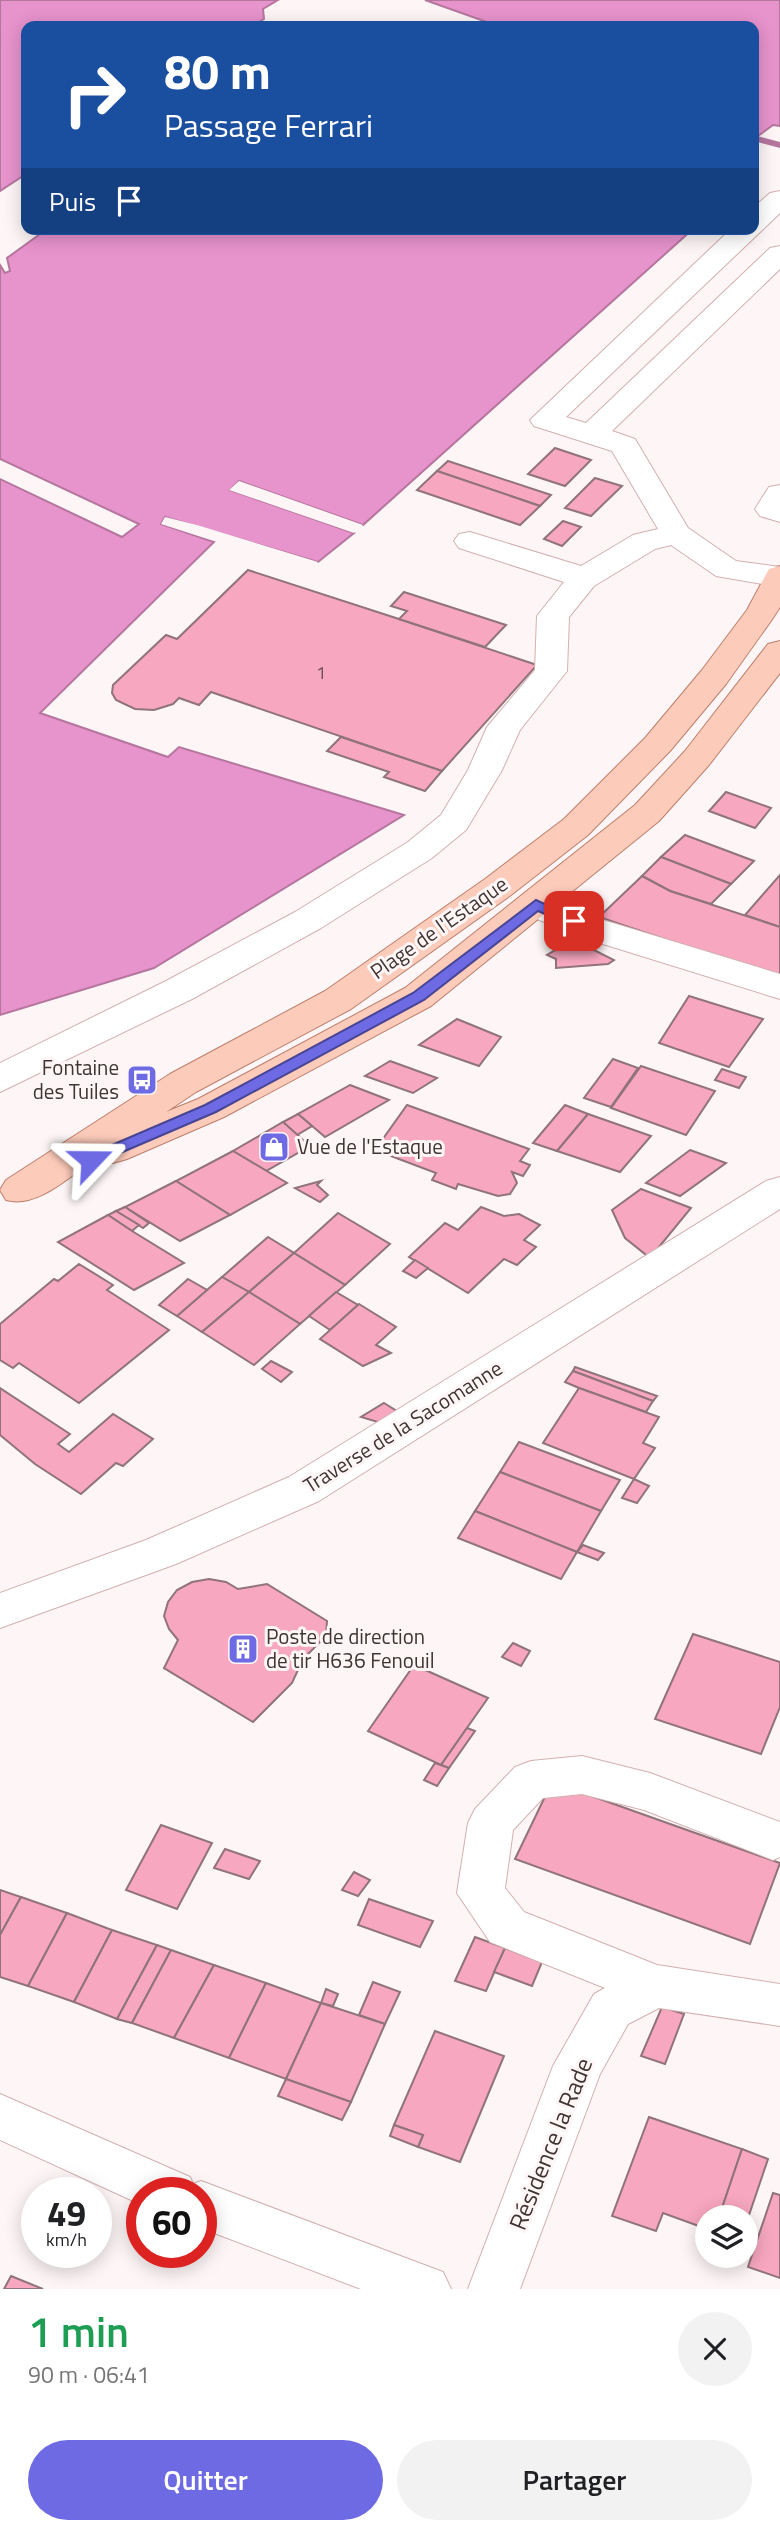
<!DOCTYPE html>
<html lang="fr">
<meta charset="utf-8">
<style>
:root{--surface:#fff;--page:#f2f2f2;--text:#202124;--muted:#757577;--accent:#6d6ae4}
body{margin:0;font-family:"Titillium Web",sans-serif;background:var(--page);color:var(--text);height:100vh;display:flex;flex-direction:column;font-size:26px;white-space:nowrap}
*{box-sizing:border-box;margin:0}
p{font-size:23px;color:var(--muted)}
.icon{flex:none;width:38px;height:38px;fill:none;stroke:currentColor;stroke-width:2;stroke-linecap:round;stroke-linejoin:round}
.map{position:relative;height:2289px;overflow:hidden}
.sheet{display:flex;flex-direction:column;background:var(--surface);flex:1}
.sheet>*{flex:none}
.guide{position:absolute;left:21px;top:21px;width:738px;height:214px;border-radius:14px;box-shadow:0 4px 18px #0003;background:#1a4fa0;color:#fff;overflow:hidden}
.fabs{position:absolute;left:695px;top:2205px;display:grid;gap:14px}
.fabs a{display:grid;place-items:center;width:63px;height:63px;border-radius:50%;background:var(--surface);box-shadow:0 4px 18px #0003;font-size:35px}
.speed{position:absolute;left:21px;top:2177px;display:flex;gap:14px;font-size:35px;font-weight:700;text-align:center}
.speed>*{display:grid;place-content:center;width:91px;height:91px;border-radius:50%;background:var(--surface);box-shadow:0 4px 18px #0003;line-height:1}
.speed small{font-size:18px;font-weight:400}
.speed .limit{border:10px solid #d22;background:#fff;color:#111}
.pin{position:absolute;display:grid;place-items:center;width:60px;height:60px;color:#fff;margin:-30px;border-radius:14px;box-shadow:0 4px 10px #0006}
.me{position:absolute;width:77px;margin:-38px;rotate:67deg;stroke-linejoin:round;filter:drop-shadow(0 0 5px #0008)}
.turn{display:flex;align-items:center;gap:24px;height:147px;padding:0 28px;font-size:32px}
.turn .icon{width:91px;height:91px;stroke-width:2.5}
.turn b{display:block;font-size:49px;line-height:60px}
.then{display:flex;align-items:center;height:66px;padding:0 28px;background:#0003;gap:14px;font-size:26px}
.round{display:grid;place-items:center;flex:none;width:74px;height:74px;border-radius:37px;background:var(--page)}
.overview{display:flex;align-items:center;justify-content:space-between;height:119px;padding:0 28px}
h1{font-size:42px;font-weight:600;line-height:52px;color:#1e9e55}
.button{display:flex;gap:14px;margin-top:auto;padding:14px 28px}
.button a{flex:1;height:80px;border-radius:42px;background:var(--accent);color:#fff;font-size:28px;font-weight:600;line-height:80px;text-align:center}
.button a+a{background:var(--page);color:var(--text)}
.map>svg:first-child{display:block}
</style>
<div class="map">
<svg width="780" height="2289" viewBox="0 0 780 2289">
<rect width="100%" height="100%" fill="#fef6f6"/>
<!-- water -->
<g fill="#e793cc" stroke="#b5769e" stroke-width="2">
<polygon points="0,0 278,0 263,9 264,19 252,26 26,26 26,174 0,191"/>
<polygon points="425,0 780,0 780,126 773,125 754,139 754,26 498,26"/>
<polygon points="47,229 693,229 363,525 239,481 230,490 354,533 318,562 165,517 161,524 214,542 40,713 168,757 179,747 404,815 154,968 0,1015 0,479 122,537 139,524 0,459 0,265 5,273 10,271 7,258"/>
</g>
<!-- pier -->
<g fill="#fef6f6">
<polygon points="239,481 363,525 360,528 240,485 236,489 356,531 354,533 229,490"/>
<polygon points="165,517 197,525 318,562 315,565 196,528 166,522 217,542 161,524"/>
</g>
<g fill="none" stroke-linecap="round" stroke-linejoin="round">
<!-- stream -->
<polygon fill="#b5769e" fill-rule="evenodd" points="754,135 780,142 780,148 754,141"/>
</g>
<!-- building -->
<g fill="#f7a7c0" stroke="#90737b" stroke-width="2">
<polygon points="555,448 591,460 565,486 528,474"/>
<polygon points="448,461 551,495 540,506 437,471"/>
<polygon points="437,471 540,506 520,525 417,490"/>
<polygon points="595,478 622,486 591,516 565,508"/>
<polygon points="563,521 581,527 562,546 544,539"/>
<polygon points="248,570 399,619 537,665 442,771 211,692 199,705 179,698 173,704 154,710 135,709 116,700 112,693 113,685 166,635 177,639"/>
<polygon points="404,592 506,625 485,647 399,619 407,611 391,606"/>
<polygon points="341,737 442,771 425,791 384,777 389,772 327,751"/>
<polygon points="726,792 771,808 755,828 709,811"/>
<polygon points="685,835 754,861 731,884 661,857"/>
<polygon points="661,857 731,884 711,904 670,891 642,876"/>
<polygon points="780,875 780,927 745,915"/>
<polygon points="642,876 670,891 780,927 780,978 599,917"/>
<polygon points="564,945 590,948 614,960 608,964 556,968 556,959 547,955"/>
<polygon points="689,996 763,1019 729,1067 659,1043"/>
<polygon points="457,1019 501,1037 479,1066 419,1045"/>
<polygon points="613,1059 638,1068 611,1107 584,1098"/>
<polygon points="390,1061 437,1078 413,1093 365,1076"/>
<polygon points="641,1066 715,1091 686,1135 611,1108"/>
<polygon points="722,1069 746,1077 739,1088 715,1080"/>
<polygon points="350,1085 389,1100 325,1137 298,1114"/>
<polygon points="407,1105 529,1149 520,1161 530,1165 523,1176 512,1172 517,1183 510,1194 498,1196 458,1184 456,1189 432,1180 436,1173 375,1150"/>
<polygon points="565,1105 588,1114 557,1151 533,1143"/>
<polygon points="298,1114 312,1126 297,1135 283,1122"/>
<polygon points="588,1114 651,1136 620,1172 557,1151"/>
<polygon points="283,1122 310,1146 266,1171 233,1151"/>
<polygon points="690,1150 726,1163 680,1196 646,1183"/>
<polygon points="233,1151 287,1183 230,1215 176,1181"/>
<polygon points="176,1181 230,1215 180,1241 125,1207"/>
<polygon points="321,1181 317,1185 328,1195 320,1202 295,1188"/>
<polygon points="641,1189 691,1208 650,1258 625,1238 612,1210"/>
<polygon points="125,1207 149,1223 143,1228 116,1211"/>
<polygon points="481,1207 504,1216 519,1214 540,1225 524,1240 536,1247 517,1265 504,1259 468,1293 409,1257 445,1223 458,1230"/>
<polygon points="116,1211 139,1225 132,1231 108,1215"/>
<polygon points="338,1213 390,1244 345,1285 294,1253"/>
<polygon points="108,1215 132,1231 184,1263 134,1290 58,1242"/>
<polygon points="268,1237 294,1253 249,1292 222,1277"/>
<polygon points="294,1253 345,1285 300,1324 249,1292"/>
<polygon points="415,1260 428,1268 416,1278 403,1271"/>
<polygon points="79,1264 113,1285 107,1290 169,1330 79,1403 19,1363 13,1368 0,1360 0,1324 54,1279 58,1281"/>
<polygon points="222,1277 249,1292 202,1332 177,1316"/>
<polygon points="188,1279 207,1290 177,1316 159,1305"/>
<polygon points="249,1292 300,1324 254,1365 202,1332"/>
<polygon points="336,1292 358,1305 330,1330 309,1316"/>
<polygon points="359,1304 396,1327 376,1345 391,1353 363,1366 320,1339"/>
<polygon points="271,1361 292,1372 281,1382 262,1369"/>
<polygon points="575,1367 657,1396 653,1401 573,1371"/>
<polygon points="573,1371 653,1401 646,1412 579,1388 565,1382"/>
<polygon points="0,1388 70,1434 58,1444 69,1452 113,1414 153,1439 123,1466 116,1463 81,1494 35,1464 0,1435"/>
<polygon points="579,1388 659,1417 643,1443 655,1448 634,1479 543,1443"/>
<polygon points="384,1403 400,1413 381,1423 361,1417"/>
<polygon points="519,1442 620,1480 601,1511 500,1472"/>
<polygon points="500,1472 601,1511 577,1552 475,1511"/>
<polygon points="634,1479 649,1486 637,1503 622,1498"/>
<polygon points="475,1511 577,1552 561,1579 458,1538"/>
<polygon points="583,1545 604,1553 598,1560 577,1552"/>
<polygon points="209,1579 226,1582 238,1589 267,1584 327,1621 326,1636 303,1659 292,1683 253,1722 164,1668 178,1640 169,1629 164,1616 168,1602 177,1590 192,1582"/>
<polygon points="693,1634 780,1662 780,1707 761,1754 655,1719"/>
<polygon points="513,1643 530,1651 521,1666 502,1657"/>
<polygon points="414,1665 488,1698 441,1765 368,1731"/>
<polygon points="467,1728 475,1731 449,1768 441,1765"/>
<polygon points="435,1763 449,1768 437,1786 424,1780"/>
<polygon points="552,1782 780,1863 750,1944 515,1859"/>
<polygon points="161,1825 212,1843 177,1909 126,1890"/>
<polygon points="225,1849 260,1861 249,1879 214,1868"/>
<polygon points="354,1872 370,1880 358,1896 342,1890"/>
<polygon points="0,1890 21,1897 0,1935"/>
<polygon points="21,1897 67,1913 28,1986 0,1977 0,1935"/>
<polygon points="369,1899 433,1921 420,1947 358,1925"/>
<polygon points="67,1913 112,1930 74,2002 28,1986"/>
<polygon points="112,1930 157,1945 117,2019 74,2002"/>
<polygon points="475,1937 505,1948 486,1991 455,1981"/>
<polygon points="157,1945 171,1950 132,2023 117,2019"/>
<polygon points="505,1948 542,1962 532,1986 494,1972"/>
<polygon points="171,1950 214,1965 174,2038 132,2023"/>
<polygon points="214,1965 266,1983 229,2058 174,2038"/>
<polygon points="373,1982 400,1992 385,2024 359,2015"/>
<polygon points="266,1983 321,2003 286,2079 229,2058"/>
<polygon points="326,1989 338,1994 333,2006 321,2003"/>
<polygon points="321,2003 385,2024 351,2102 286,2079"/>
<polygon points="662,2007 684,2014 665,2064 641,2056"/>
<polygon points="435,2031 504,2056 460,2162 418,2147 423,2135 394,2125"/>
<polygon points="286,2079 351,2102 342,2120 278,2096"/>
<polygon points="649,2117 742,2149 719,2217 707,2217 707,2229 663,2213 656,2231 612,2216"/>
<polygon points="394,2125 423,2135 418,2147 390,2136"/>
<polygon points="742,2149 768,2159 746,2224 746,2217 719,2217"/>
<polygon points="773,2193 780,2195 780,2278 748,2267"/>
<polygon points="11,2276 43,2289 4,2289"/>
</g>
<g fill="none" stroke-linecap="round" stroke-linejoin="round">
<!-- minor casing -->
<g stroke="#d2b0b0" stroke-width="2">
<g id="minor">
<polygon points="780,191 780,213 566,417 586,423 770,248 780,246 780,269 612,431 635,439 688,528 736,561 780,567 780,587 716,576 671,545 655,549 594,586 569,617 567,671 520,730 502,770 466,830 432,858 321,928 192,999 0,1092 0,1063 166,981 295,912 408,842 441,815 468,770 487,727 535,670 537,616 564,582 459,548 454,541 459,534 470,532 581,566 633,535 658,529 612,451 534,426 530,420 731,229 754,229 754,207 770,193"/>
<polygon points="780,485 780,522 760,516 755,509 769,487"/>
<polygon points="536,894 603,920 780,974 780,999 577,936 523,913 518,905 523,897"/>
<polygon points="780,1177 780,1209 319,1501 176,1564 0,1628 0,1593 146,1540 289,1477 766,1181"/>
<polygon points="582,1756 650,1773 780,1822 780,1857 773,1860 644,1810 582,1794 543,1798 513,1830 505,1888 524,1912 657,1965 780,1984 780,2026 659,2008 628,2024 600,2074 520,2289 468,2289 553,2066 594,1994 605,1988 490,1942 457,1893 468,1823 475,1809 515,1767 531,1761"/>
<polygon points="0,2094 190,2177 193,2184 201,2181 443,2272 451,2289 361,2289 201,2228 201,2193 142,2193 142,2205 0,2140"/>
</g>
</g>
<!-- major casing -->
<g stroke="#bb7f6d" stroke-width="2">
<path id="major" d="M780,566V607L773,618L726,684L670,751L588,835L511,895L351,1009L196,1092L166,1112L198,1099L405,988L635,805L685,751L768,644L780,641V673L709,765L659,821L431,1006L224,1117L127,1159L113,1163L98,1157C72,1174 38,1209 6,1200L0,1190L6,1180L170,1074L325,991L485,879L564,819L646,737L702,670L747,610L769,569Z"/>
</g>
<!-- minor -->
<use href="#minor" fill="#fff" fill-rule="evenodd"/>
<!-- major -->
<use href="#major" fill="#fdcbba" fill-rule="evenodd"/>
</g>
<!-- route -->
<polygon fill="#6d6ae4" stroke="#474594" stroke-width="2" points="536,900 581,921 574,926 538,911 424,1000 216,1112 97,1163 91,1165 83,1160 86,1156 205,1105 413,993"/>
<!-- icons -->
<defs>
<g id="bus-square" transform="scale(1.575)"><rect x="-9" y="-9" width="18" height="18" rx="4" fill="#6d6ae4" stroke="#fef6f6"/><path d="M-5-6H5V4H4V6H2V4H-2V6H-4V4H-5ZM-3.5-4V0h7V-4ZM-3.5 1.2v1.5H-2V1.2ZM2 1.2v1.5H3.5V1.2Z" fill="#fff"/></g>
<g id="shop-square" transform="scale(1.575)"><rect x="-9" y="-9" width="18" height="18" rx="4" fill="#6d6ae4" stroke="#fef6f6"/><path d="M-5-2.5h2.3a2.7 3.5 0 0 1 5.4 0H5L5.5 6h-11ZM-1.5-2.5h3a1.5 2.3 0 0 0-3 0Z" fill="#fff"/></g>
<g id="building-square" transform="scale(1.575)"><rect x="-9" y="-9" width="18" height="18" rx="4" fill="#6d6ae4" stroke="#fef6f6"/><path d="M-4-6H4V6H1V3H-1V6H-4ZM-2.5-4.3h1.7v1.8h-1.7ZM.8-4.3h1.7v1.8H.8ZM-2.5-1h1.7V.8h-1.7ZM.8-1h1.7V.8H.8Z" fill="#fff"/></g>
</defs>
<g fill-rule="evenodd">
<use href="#bus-square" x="142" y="1080"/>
<use href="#shop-square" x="274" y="1147"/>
<use href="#building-square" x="243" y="1649"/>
</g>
<g text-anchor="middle" stroke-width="6" stroke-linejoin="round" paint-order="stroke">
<!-- number labels -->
<g font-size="18" fill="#6e5157">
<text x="321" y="679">1</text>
</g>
<!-- street labels -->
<g font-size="21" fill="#413434" stroke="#fef6f6">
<text transform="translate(439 928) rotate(-35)" y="7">Plage de l'Estaque</text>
<text transform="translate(403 1427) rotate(-32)" y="7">Traverse de la Sacomanne</text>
</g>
<!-- poi labels -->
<g font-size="21" fill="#413434" stroke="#fef6f6" text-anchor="start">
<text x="119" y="1075" text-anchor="end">Fontaine<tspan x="119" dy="24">des Tuiles</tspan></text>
<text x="297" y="1154">Vue de l'Estaque</text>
<text x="266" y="1644">Poste de direction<tspan x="266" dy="24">de tir H636 Fenouil</tspan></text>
</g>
<!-- near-street labels -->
<g font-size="24" fill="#413434" stroke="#fef6f6">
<text transform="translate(551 2144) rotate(-68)" y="8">Résidence la Rade</text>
</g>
</g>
</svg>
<div class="fabs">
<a><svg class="icon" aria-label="layers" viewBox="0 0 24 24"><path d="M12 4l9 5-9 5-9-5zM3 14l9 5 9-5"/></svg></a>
</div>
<div class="speed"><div>49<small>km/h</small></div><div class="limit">60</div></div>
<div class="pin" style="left:574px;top:921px;background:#d93025"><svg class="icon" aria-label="arrive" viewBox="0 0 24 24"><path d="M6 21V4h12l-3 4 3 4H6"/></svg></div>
<svg class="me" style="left:91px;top:1160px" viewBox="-20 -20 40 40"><path d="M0-17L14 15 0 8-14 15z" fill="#6d6ae4" stroke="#fff" stroke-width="4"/></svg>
<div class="guide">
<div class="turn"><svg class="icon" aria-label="right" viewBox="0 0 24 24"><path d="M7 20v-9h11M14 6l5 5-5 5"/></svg><div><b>80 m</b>Passage Ferrari</div></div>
<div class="then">Puis<svg class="icon" aria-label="arrive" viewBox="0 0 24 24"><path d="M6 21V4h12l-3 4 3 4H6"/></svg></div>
</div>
</div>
<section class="sheet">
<div class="overview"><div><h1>1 min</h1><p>90 m · 06:41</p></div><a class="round"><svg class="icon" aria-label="close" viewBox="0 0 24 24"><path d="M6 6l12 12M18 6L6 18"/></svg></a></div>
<div class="button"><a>Quitter</a><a>Partager</a></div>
</section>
